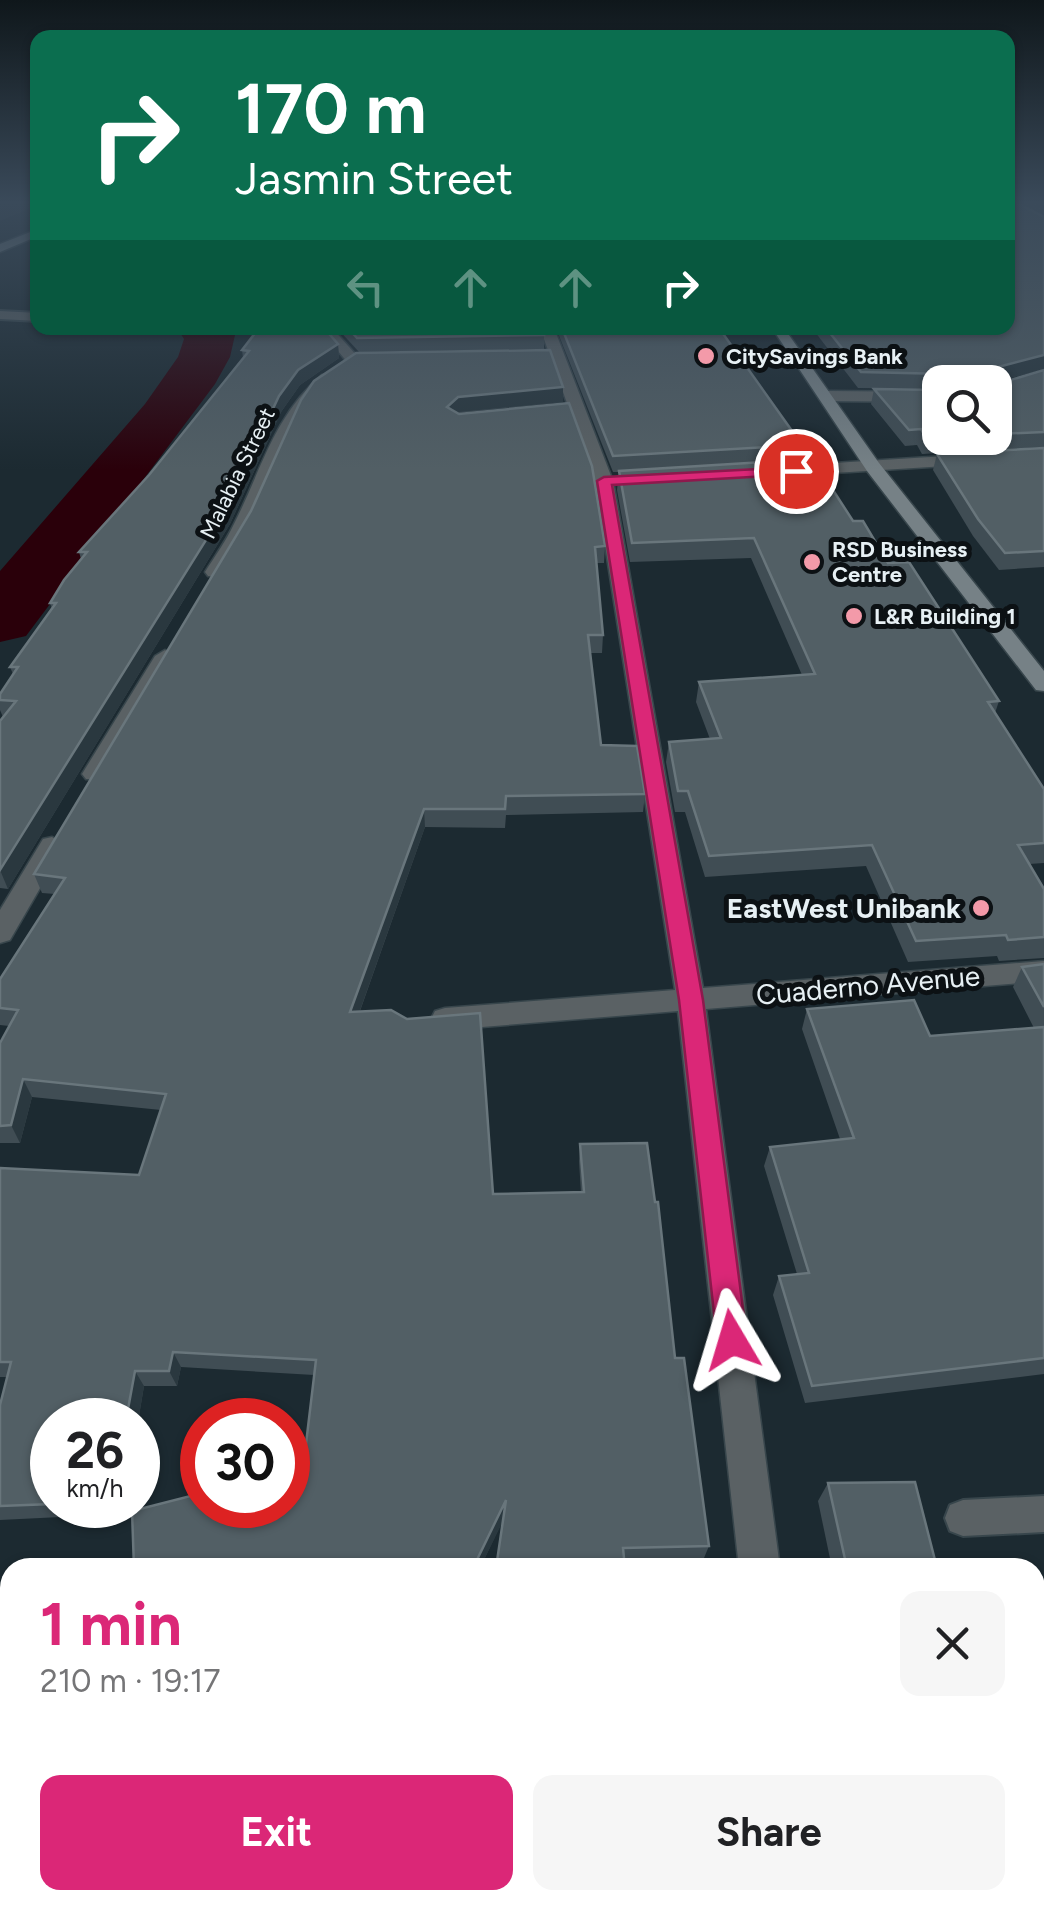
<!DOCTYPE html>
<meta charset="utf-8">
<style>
:root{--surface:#fff;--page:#f6f6f6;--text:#202124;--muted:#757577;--accent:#db2777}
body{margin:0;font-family:Figtree,sans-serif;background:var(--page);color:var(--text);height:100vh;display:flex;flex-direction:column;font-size:38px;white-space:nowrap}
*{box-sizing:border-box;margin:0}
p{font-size:32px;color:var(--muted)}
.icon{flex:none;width:55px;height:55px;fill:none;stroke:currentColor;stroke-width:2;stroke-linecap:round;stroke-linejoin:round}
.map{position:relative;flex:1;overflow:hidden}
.sheet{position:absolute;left:0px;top:1558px;width:1045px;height:352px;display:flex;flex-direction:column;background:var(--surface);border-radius:30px 30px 0 0;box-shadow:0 2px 8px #0004}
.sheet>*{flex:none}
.hud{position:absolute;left:30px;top:30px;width:985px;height:305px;border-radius:20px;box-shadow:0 2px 8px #0004;background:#0b6e4f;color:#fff;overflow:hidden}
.fabs{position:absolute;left:922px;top:365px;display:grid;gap:20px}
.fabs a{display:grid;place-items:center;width:90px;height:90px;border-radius:20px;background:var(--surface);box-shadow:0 2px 8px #0004;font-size:50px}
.speed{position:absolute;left:30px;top:1398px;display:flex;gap:20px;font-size:50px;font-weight:700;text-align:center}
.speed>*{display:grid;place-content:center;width:130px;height:130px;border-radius:50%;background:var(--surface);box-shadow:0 2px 8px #0004;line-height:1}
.speed small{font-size:25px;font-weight:400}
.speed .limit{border:15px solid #d22;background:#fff;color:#111}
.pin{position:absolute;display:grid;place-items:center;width:85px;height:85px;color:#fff;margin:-42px;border:5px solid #fff;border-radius:50%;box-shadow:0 2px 10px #0007}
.me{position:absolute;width:110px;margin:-55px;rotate:353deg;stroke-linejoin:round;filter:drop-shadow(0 0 8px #0008)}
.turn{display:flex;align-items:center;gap:35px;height:210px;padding:0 40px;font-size:45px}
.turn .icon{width:130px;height:130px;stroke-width:2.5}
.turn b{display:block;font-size:70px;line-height:85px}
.lanes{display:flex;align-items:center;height:95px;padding:0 40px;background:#0003;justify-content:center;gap:50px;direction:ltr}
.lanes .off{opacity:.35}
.round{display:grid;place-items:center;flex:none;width:105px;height:105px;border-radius:20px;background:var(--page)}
.headline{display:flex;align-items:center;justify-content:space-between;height:170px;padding:0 40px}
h1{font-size:60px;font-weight:700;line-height:75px;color:var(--accent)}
.primary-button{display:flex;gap:20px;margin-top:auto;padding:20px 40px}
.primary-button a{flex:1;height:115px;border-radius:20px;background:var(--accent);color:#fff;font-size:40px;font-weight:700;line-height:115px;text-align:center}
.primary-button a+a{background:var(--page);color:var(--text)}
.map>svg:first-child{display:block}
</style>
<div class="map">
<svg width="1044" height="1909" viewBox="0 0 1044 1909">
<rect width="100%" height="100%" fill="#1c2a31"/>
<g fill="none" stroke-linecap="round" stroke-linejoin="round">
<!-- river -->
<polygon fill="#2a000a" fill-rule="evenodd" points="177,328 230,328 235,335 230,357 215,384 26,636 0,642 0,571 145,404 178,357 184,339"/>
<!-- service casing -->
<g stroke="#38464c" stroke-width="4">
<g id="service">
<polygon points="0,311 38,313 38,321 0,319"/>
<polygon points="1044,1496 1044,1532 963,1536 950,1531 945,1518 950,1505 963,1500"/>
</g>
</g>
<!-- minor casing -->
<g stroke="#38464c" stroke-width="3">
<g id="minor">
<polygon points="319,328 332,328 358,357 358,363 348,363"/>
<polygon points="540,328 554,328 613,481 703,988 1044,961 1044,981 706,1009 780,1568 739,1568 678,1011 445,1030 435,1027 431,1019 435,1011 445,1008 675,990 595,481"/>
<path d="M322,375L334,378L316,395L294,426L252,525L222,576H208L205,572C215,556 226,541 234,524C261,471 274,415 322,375Z"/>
<polygon points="940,392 940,402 828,401 820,396 828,391"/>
<polygon points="1044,450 1044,460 786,476 778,471 786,466"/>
<polygon points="165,650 175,656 106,774 102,779 86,779 82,774 155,656"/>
<polygon points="52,837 65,845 10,940 0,943 0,910 43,839"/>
<polygon points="776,1900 824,1900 825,1909 777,1909"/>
</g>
</g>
<!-- secondary casing -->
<g stroke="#38464c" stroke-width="3">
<g id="secondary">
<polygon points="38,229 38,236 0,252 0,244"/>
<polygon points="772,328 784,328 879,463 1044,671 1044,691 1036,690 867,471"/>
</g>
</g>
<!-- service -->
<use href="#service" fill="#5a6164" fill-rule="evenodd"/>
<!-- minor -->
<use href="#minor" fill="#5a6164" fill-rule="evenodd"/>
<!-- secondary -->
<use href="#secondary" fill="#768186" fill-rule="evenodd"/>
</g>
<!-- wall -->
<g fill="#404d54">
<polygon points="1017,202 1044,202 1044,217"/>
<polygon points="1044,217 1044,369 997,381 997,384 1044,370 1044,447 922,454 917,445 905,446 871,404 874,389 940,438 995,438 995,382 940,382 940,389 858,388 812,328 1008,328"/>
<polygon points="337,328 542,328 544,335 544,349 359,352"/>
<polygon points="556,328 719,328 802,445 799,460 853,521 999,701 995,713 1044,789 1044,863 1029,864 1044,889 1044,958 999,961 997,956 908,962 866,866 705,877 685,812 675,812 666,762 669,742 710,739 696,702 699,682 802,675 751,558 630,562 617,490 619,472 613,472"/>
<polygon points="338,344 339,358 300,385 281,412 230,524 8,889 0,888 0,721 3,717 0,710 0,694 13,674 10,667 52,609 50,603 81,559 79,552 149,475 243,358 242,350"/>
<polygon points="563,387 563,402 457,413 605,546 604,563 596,563 603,635 602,653 590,653 601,745 645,794 643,812 506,815 505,828 425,827 360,1011 493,1194 581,1193 579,1161 580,1144 675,1358 709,1546 704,1558 624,1560 503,1520 480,1568 134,1568 303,1469 314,1375 181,1367 177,1386 144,1386 138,1422 138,1420 52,1420 52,1505 123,1505 121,1514 0,1520 0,1405 7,1377 0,1377 0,1168 139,1175 161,1110 32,1097 20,1143 0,1143 0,1043 9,1026 0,1025 0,979 55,894 42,893 34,874 251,511 301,400"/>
<polygon points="1044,448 1044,567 999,570 973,536 933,470 937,454"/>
<polygon points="1044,964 1044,1374 805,1403 773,1295 779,1276 797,1274 764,1166 770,1147 840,1139 802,1029 807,1009 930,1036 1034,1028 1013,987 1022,967"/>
<polygon points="828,1483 937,1568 832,1568 818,1501"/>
<polygon points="1035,1591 1044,1614 1044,1791 1035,1789 1044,1699 1035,1699"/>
<polygon points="10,1663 10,1734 0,1732 0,1685"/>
</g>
<!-- shaded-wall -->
<g fill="#2a383f">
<polygon points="0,202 38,202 38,205 0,221"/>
<polygon points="338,344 339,358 300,385 281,412 230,524 8,889 0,870 279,396 298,370"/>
<polygon points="1044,355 1044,369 994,382 998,367"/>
<polygon points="563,387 563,402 459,412 447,422 447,407 458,397"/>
<polygon points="424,809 425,827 353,1030 350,1012"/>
<polygon points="23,1079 32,1097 20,1143 11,1125"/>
<polygon points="173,1352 181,1367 177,1386 169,1371"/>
<polygon points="135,1371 144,1386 138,1422 138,1420 126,1420"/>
<polygon points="506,1500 507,1513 480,1568 473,1568"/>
<polygon points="114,1505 123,1505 121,1514"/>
<polygon points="182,1900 193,1900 190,1909 179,1909"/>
</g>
<!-- building -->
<g fill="#525f65" stroke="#69767c" stroke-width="2.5">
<polygon points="1008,202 1015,202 1044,217 1044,355 998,367 997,384 1044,370 1044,432 995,434 995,382 947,382 947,374 861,372 826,328 1008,328"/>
<polygon points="259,328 324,328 338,344 298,370 279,396 226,508 0,870 0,721 16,701 0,700 0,694 18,667 10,667 56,603 50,603 64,580 87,552 79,552 149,475 249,351 242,350"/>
<polygon points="348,328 542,328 544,335 357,338"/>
<polygon points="562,328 719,328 802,445 613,456"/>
<polygon points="550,350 563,387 458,397 447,407 459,414 569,403 592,466 605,546 595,547 603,635 588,635 601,745 637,746 645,794 506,796 505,809 424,809 350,1012 391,1010 407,1019 480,1013 493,1194 584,1192 580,1144 647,1143 655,1202 658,1202 675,1358 684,1358 709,1546 623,1548 625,1568 496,1568 506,1500 473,1568 134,1568 132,1511 202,1493 202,1505 288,1505 288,1472 303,1469 316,1360 173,1352 169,1371 135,1371 126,1420 52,1420 52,1504 0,1506 0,1405 11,1362 0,1362 0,1168 139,1175 166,1094 23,1079 11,1125 0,1126 0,1043 18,1010 0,1008 0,979 65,878 34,874 251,511 301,400 314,381 356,353"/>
<polygon points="874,389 940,390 940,437 926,438 921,429 909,430"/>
<polygon points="1044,448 1044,551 1005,553 978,519 937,454"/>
<polygon points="813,459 853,521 863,521 888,563 909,562 999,701 988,702 1044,789 1044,843 1018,845 1044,889 1044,937 1008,940 1006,935 916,941 872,845 709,856 688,791 678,791 669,742 721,738 699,682 815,674 754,538 632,543 619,471"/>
<polygon points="1044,964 1044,1007 1022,967"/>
<polygon points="914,1000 930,1036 1044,1027 1044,1358 812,1386 779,1276 809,1273 770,1147 854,1138 807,1009"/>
<polygon points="915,1482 937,1568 847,1568 828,1483"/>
<polygon points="1024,1563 1026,1568 945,1568"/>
<polygon points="1035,1591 1044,1614 1044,1687 1035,1688"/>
<polygon points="10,1663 10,1730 0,1727 0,1685"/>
<polygon points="28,1900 182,1900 179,1909 24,1909"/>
<polygon points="535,1900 710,1900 708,1909 532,1909"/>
</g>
<!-- sky -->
<linearGradient id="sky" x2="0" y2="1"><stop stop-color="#0f171b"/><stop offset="0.43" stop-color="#3a4a5a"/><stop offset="1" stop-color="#3a4a5a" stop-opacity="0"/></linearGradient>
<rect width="1044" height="470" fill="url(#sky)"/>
<!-- route -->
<polygon fill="#db2777" stroke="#8e194d" stroke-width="2.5" points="796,467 803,471 801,474 612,485 703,1000 747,1340 743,1351 732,1355 722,1351 717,1340 679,1000 597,481 604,477"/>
<!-- markers -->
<g fill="#f39aa9" stroke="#0c1114" stroke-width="4">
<circle cx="706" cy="356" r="10"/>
<circle cx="812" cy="562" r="10"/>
<circle cx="854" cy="616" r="10"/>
<circle cx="981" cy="908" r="10"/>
</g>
<g text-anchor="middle" stroke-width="10" stroke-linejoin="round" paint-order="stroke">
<!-- far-poi labels -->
<g font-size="22" font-weight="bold" fill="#e7f0f4" stroke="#0c1114" text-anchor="start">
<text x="726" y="364">CitySavings Bank</text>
<text x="832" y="557">RSD Business<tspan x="832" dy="25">Centre</tspan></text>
<text x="874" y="624">L&amp;R Building 1</text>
</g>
<!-- far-street labels -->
<g font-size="22" fill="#e7f0f4" stroke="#0c1114">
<text transform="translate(237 473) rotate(-64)" y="8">Malabia Street</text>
</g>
<!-- poi labels -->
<g font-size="28" font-weight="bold" fill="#e7f0f4" stroke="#0c1114" text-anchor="end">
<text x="961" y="918">EastWest Unibank</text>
</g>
<!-- street labels -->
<g font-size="28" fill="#e7f0f4" stroke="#0c1114">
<text transform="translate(868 985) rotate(-5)" y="10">Cuaderno Avenue</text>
</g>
</g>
</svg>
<div class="fabs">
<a><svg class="icon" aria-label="search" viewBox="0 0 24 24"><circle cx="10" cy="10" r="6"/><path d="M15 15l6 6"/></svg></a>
</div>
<div class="speed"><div>26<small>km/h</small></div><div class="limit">30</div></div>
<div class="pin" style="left:796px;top:471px;background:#d93025"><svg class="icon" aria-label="arrive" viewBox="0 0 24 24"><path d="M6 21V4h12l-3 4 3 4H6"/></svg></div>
<svg class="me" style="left:732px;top:1340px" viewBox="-20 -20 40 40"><path d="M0-17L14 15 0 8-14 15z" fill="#db2777" stroke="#fff" stroke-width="4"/></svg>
<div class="hud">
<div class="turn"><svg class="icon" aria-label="right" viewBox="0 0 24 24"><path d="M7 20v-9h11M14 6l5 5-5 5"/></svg><div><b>170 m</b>Jasmin Street</div></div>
<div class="lanes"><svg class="icon off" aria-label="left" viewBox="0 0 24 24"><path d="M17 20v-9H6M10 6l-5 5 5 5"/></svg><svg class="icon off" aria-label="ahead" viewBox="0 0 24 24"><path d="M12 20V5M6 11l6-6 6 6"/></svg><svg class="icon off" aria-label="ahead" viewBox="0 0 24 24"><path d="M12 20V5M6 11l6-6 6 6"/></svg><svg class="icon" aria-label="right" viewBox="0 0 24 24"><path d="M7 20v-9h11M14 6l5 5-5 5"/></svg></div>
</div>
<section class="sheet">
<div class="headline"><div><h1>1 min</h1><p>210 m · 19:17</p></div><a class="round"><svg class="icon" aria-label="close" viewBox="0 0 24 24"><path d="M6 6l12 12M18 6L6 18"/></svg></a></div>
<div class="primary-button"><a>Exit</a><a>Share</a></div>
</section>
</div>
